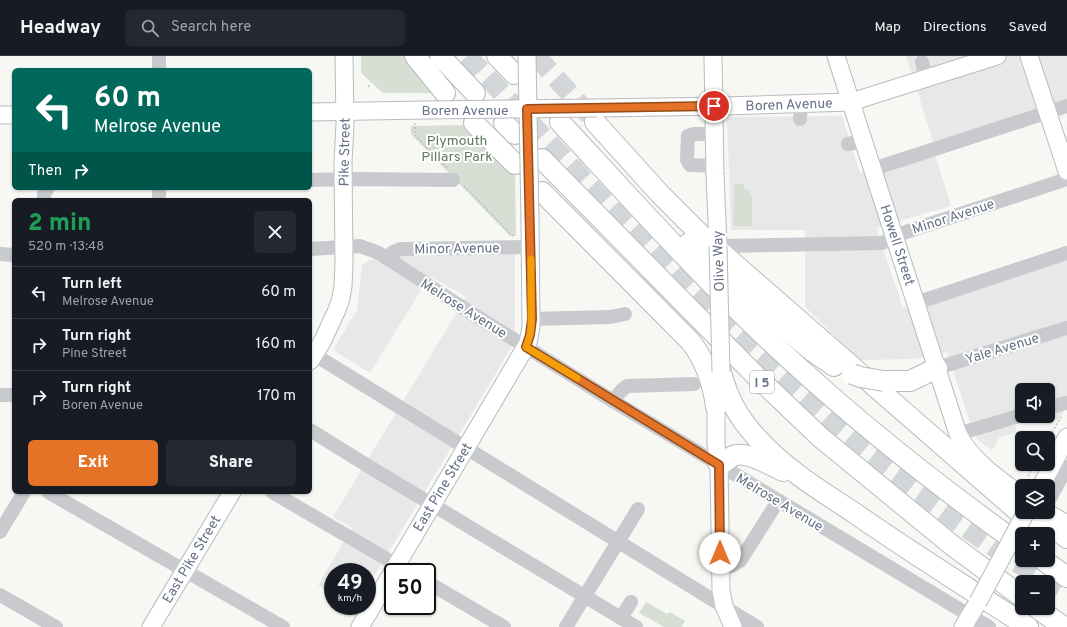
<!DOCTYPE html>
<meta charset="utf-8">
<style>
:root{--surface:#171b24;--page:#242831;--text:#f1f3f6;--muted:#9ea1a6;--line:#363941;--accent:#e47327}
body{margin:0;font-family:Overpass,sans-serif;background:var(--page);color:var(--text);height:100vh;display:flex;flex-direction:column;font-size:15px;white-space:nowrap}
*{box-sizing:border-box;margin:0}
p{font-size:13px;color:var(--muted)}
.icon{flex:none;width:22px;height:22px;fill:none;stroke:currentColor;stroke-width:2;stroke-linecap:round;stroke-linejoin:round}
.map{position:relative;flex:1;overflow:hidden}
.panel{position:absolute;left:12px;top:142px;width:300px;height:296px;display:flex;flex-direction:column;background:var(--surface);border-radius:6px;box-shadow:0 1px 3px #0004}
.panel>*{flex:none}
.top-card{position:absolute;left:12px;top:12px;width:300px;height:122px;border-radius:6px;box-shadow:0 1px 3px #0004;background:#00695c;color:#fff;overflow:hidden}
.tools{position:absolute;left:1015px;top:327px;display:grid;gap:8px}
.tools a{display:grid;place-items:center;width:40px;height:40px;border-radius:6px;background:var(--surface);box-shadow:0 1px 3px #0004;font-size:20px}
.speed{position:absolute;left:324px;top:507px;display:flex;gap:8px;font-size:20px;font-weight:700;text-align:center}
.speed>*{display:grid;place-content:center;width:52px;height:52px;border-radius:50%;background:var(--surface);box-shadow:0 1px 3px #0004;line-height:1}
.speed small{font-size:10px;font-weight:400}
.speed .limit{border:2px solid #111;border-radius:6px;background:#fff;color:#111}
.pin{position:absolute;display:grid;place-items:center;width:34px;height:34px;color:#fff;margin:-17px;border:2px solid #fff;border-radius:50%;box-shadow:0 1px 4px #0007}
.me{position:absolute;width:44px;margin:-22px;rotate:0deg;stroke-linejoin:round;filter:drop-shadow(0 0 3px #0008)}
.turn{display:flex;align-items:center;gap:14px;height:84px;padding:0 16px;font-size:18px}
.turn .icon{width:52px;height:52px;stroke-width:2.5}
.turn b{display:block;font-size:28px;line-height:34px}
.then{display:flex;align-items:center;height:38px;padding:0 16px;background:#0003;gap:8px;font-size:15px}
.round{display:grid;place-items:center;flex:none;width:42px;height:42px;border-radius:6px;background:var(--page)}
.head{display:flex;align-items:center;justify-content:space-between;height:68px;padding:0 16px}
h1{font-size:24px;font-weight:800;line-height:30px;color:#1e9e55}
.cta{display:flex;gap:8px;margin-top:auto;padding:8px 16px}
.cta a{flex:1;height:46px;border-radius:6px;background:var(--accent);color:#fff;font-size:16px;font-weight:800;line-height:46px;text-align:center}
.cta a+a{background:var(--page);color:var(--text)}
ul{padding:0;list-style:none}
li{display:flex;align-items:center;gap:12px;height:52px;padding:0 16px;border-top:1px solid var(--line)}
li div{flex:1}
li b{display:block;font-size:15px}
li em{font-style:normal}
header{display:flex;align-items:center;gap:24px;box-sizing:border-box;height:56px;padding:0 20px;background:var(--surface);border-bottom:1px solid var(--line)}
header strong{font-size:19px}
nav{display:flex;gap:22px;margin-inline-start:auto;font-size:14px}
.search{width:280px;height:36px;background:var(--page);display:flex;align-items:center;gap:10px;box-sizing:border-box;padding:0 14px;border-radius:6px;color:var(--muted);font-size:15px}
.map>svg:first-child{display:block}
</style>
<header>
<strong>Headway</strong>
<div class="search"><svg class="icon" aria-label="search" viewBox="0 0 24 24"><circle cx="10" cy="10" r="6"/><path d="M15 15l6 6"/></svg>Search here</div>
<nav><a>Map</a><a>Directions</a><a>Saved</a></nav>
</header>
<div class="map">
<svg width="1067" height="571" viewBox="0 0 1067 571">
<rect width="100%" height="100%" fill="#f7f7f4"/>
<!-- built -->
<g fill="#e8e8e8">
<polygon points="906,0 1067,0 1067,48 935,91"/>
<polygon points="842,60 860,117 933,92 951,150 876,172 903,252 1067,199 1067,350 1058,364 1048,358 1048,334 1022,334 1022,360 1014,364 1017,376 999,382 992,394 978,384 973,376 947,296 914,303 860,304 805,251 805,174 731,174 727,61"/>
<polygon points="515,196 515,276 511,292 367,532 367,516 333,516 333,538 318,529 352,472 333,461 466,241 430,220 370,317 336,296 334,292 357,254 362,209 370,204 407,197"/>
</g>
<!-- green -->
<g fill="#d7dfd5">
<polygon points="361,0 407,0 438,37 383,37 361,17"/>
<polygon points="466,69 515,119 516,180 510,180 411,78 411,70"/>
<polygon points="734,128 744,128 744,133 750,134 750,139 752,139 752,170 733,170"/>
<polygon points="646,546 667,558 670,556 685,565 682,571 664,571 639,557"/>
</g>
<g fill="none" stroke-linecap="round" stroke-linejoin="round">
<!-- highway-tunnel -->
<g stroke="#d3d6d8" stroke-width="20" stroke-dasharray="20 10" stroke-linecap="butt">
<path d="M467,0C597,136 722,277 867,398C893,419 921,439 948,459C986,486 1026,514 1067,536"/>
<polyline points="536,0 594,64"/>
</g>
<!-- major casing -->
<g stroke="#b8bbc0" stroke-width="19">
<g id="major">
<polyline points="713,0 715,118 718,190"/>
<path d="M836,0L958,378C970,403 1000,424 1022,440"/>
<polyline points="1029,0 1067,115"/>
<polyline points="597,52 726,50 851,46 997,0"/>
<polyline points="310,56 427,54"/>
<polyline points="0,59 14,59"/>
<polyline points="310,305 322,286 336,256 340,246 343,231 344,206 343,106 345,68 344,0"/>
<polyline points="718,338 716,351 716,388 719,409 721,534 724,550 733,571"/>
<polyline points="1041,430 1067,381"/>
<polyline points="1046,456 1067,468"/>
<polyline points="151,571 232,436"/>
<polyline points="360,571 528,287 531,271 530,163"/>
<polyline points="963,571 978,546"/>
</g>
</g>
<!-- highway casing -->
<g stroke="#b8babe" stroke-width="22">
<g id="highway">
<polyline points="415,0 445,37"/>
<polyline points="440,0 475,37"/>
<polyline points="497,0 514,18"/>
<path d="M560,66C622,133 682,200 747,263C832,346 925,421 1022,490"/>
<polyline points="595,66 660,138 700,178 1044,478"/>
<polyline points="474,67 515,108"/>
<polyline points="504,67 515,78"/>
<polyline points="542,103 756,320 820,381 953,490 1022,541"/>
<path d="M542,136L691,286C706,306 713,327 716,351"/>
<polyline points="689,187 780,268 811,294 834,310"/>
<path d="M721,316C728,343 738,361 757,382C784,412 819,434 853,456C910,496 970,533 1028,571"/>
<polyline points="884,325 910,325 937,312"/>
<path d="M719,409C724,407 728,403 733,400C746,394 770,409 783,415"/>
<polyline points="1041,456 1059,476 1067,482"/>
<polyline points="1043,504 1067,521"/>
<polyline points="1037,552 1064,571"/>
</g>
</g>
<!-- path -->
<g stroke="#bfc0c3" stroke-width="1.5" stroke-dasharray="2 2" stroke-linecap="butt">
<polyline points="368,31 370,29"/>
<polyline points="415,67 415,79 447,112"/>
<polyline points="464,130 513,180"/>
<polyline points="1048,383 1061,361"/>
<polyline points="1028,420 1035,408"/>
</g>
<!-- minor -->
<g stroke="#c8cace" stroke-width="14">
<polyline points="159,0 159,14"/>
<polyline points="922,6 926,22"/>
<polyline points="800,63 801,47"/>
<polyline points="714,78 694,78 688,80 687,104 690,109 715,110"/>
<polyline points="848,88 864,85"/>
<polyline points="873,113 1067,50"/>
<polyline points="310,124 354,123 453,124"/>
<polyline points="44,144 44,138 48,132"/>
<polyline points="159,144 159,132"/>
<polyline points="718,190 882,187 906,176 1067,123"/>
<polyline points="310,193 360,190 379,197 468,255 613,345 989,571"/>
<polyline points="0,198 14,199"/>
<polyline points="386,202 393,196 401,193 531,191"/>
<polyline points="916,247 1067,197"/>
<polyline points="531,263 610,261 625,258"/>
<polyline points="310,296 757,571"/>
<polyline points="937,312 1067,272"/>
<polyline points="0,339 14,339"/>
<polyline points="613,345 621,335 627,330 694,328"/>
<polyline points="1048,352 1066,347"/>
<polyline points="310,374 373,413 636,571"/>
<polyline points="958,378 1022,359"/>
<polyline points="48,436 283,571"/>
<polyline points="272,436 409,516"/>
<polyline points="1048,446 1067,411"/>
<polyline points="0,476 24,436"/>
<polyline points="720,512 731,510 740,505 778,445"/>
<polyline points="427,526 504,571"/>
<polyline points="0,539 56,571"/>
<polyline points="621,562 631,546"/>
<polyline points="566,571 638,453"/>
</g>
<!-- major -->
<use href="#major" stroke="#fff" stroke-width="17"/>
<!-- highway -->
<use href="#highway" stroke="#fff" stroke-width="20"/>
<!-- major-bridge casing -->
<g stroke="#b8bbc0" stroke-width="19" stroke-linecap="butt">
<g id="major-bridge">
<polyline points="527,0 530,163"/>
<polyline points="427,54 597,52"/>
<polyline points="718,190 721,316"/>
<polyline points="978,546 1026,456"/>
</g>
</g>
<!-- highway-bridge casing -->
<g stroke="#b8babe" stroke-width="22" stroke-linecap="butt">
<polyline id="highway-bridge" points="852,318 860,321 884,325"/>
</g>
<!-- major-bridge -->
<use href="#major-bridge" stroke="#fff" stroke-width="17"/>
<!-- highway-bridge -->
<use href="#highway-bridge" stroke="#fff" stroke-width="20"/>
</g>
<g fill="none" stroke-linecap="round" stroke-linejoin="round">
<!-- route casing -->
<g stroke="#944b19" stroke-width="10">
<polyline id="route" points="714,50 527,53 532,263 530,279 526,291 719,409 720,497"/>
</g>
<!-- route -->
<use href="#route" stroke="#e47327" stroke-width="7"/>
<!-- slow -->
<polyline stroke="#f59e0b" stroke-width="7" points="531,203 531,271 530,279 526,291 577,322"/>
</g>
<g text-anchor="middle" stroke-width="4" stroke-linejoin="round" paint-order="stroke">
<!-- shield labels -->
<rect fill="#fff" stroke="#949caa" stroke-width="1" x="750" y="315" width="24" height="22" rx="3"/>
<g font-size="13" font-weight="bold" fill="#667286">
<text x="762" y="331">I 5</text>
</g>
<!-- street labels -->
<g font-size="14" fill="#667286" stroke="#fff">
<text transform="translate(789 48) rotate(-2)" y="5">Boren Avenue</text>
<text x="465" y="59">Boren Avenue</text>
<text transform="translate(344 96) rotate(-89)" y="5">Pike Street</text>
<text transform="translate(953 160) rotate(-18)" y="5">Minor Avenue</text>
<text transform="translate(898 189) rotate(72)" y="5">Howell Street</text>
<text transform="translate(457 192) rotate(-1)" y="5">Minor Avenue</text>
<text transform="translate(718 205) rotate(-92)" y="5">Olive Way</text>
<text transform="translate(464 252) rotate(32)" y="5">Melrose Avenue</text>
<text transform="translate(1002 292) rotate(-17)" y="5">Yale Avenue</text>
<text transform="translate(442 431) rotate(-59)" y="5">East Pine Street</text>
<text transform="translate(780 446) rotate(31)" y="5">Melrose Avenue</text>
<text transform="translate(191 503) rotate(-59)" y="5">East Pike Street</text>
</g>
<!-- park labels -->
<g font-size="14" fill="#627861" stroke="#fff">
<text x="457" y="89">Plymouth<tspan x="457" dy="16">Pillars Park</tspan></text>
</g>
</g>
</svg>
<div class="tools">
<a><svg class="icon" aria-label="sound" viewBox="0 0 24 24"><path d="M4 9h4l5-4v14l-5-4H4zM17 9q2 3 0 6"/></svg></a>
<a><svg class="icon" aria-label="search" viewBox="0 0 24 24"><circle cx="10" cy="10" r="6"/><path d="M15 15l6 6"/></svg></a>
<a><svg class="icon" aria-label="layers" viewBox="0 0 24 24"><path d="M12 4l9 5-9 5-9-5zM3 14l9 5 9-5"/></svg></a>
<a>+</a>
<a>−</a>
</div>
<div class="speed"><div>49<small>km/h</small></div><div class="limit">50</div></div>
<div class="pin" style="left:714px;top:50px;background:#d93025"><svg class="icon" aria-label="arrive" viewBox="0 0 24 24"><path d="M6 21V4h12l-3 4 3 4H6"/></svg></div>
<svg class="me" style="left:720px;top:497px" viewBox="-20 -20 40 40"><circle r="19" fill="#fff"/><path d="M0-13L10 11 0 6-10 11z" fill="#e47327"/></svg>
<div class="top-card">
<div class="turn"><svg class="icon" aria-label="left" viewBox="0 0 24 24"><path d="M17 20v-9H6M10 6l-5 5 5 5"/></svg><div><b>60 m</b>Melrose Avenue</div></div>
<div class="then">Then<svg class="icon" aria-label="right" viewBox="0 0 24 24"><path d="M7 20v-9h11M14 6l5 5-5 5"/></svg></div>
</div>
<section class="panel">
<div class="head"><div><h1>2 min</h1><p>520 m · 13:48</p></div><a class="round"><svg class="icon" aria-label="close" viewBox="0 0 24 24"><path d="M6 6l12 12M18 6L6 18"/></svg></a></div>
<ul>
<li><svg class="icon" aria-label="left" viewBox="0 0 24 24"><path d="M17 20v-9H6M10 6l-5 5 5 5"/></svg><div><b>Turn left</b><p>Melrose Avenue</p></div><em>60 m</em></li>
<li><svg class="icon" aria-label="right" viewBox="0 0 24 24"><path d="M7 20v-9h11M14 6l5 5-5 5"/></svg><div><b>Turn right</b><p>Pine Street</p></div><em>160 m</em></li>
<li><svg class="icon" aria-label="right" viewBox="0 0 24 24"><path d="M7 20v-9h11M14 6l5 5-5 5"/></svg><div><b>Turn right</b><p>Boren Avenue</p></div><em>170 m</em></li>
</ul>
<div class="cta"><a>Exit</a><a>Share</a></div>
</section>
</div>
